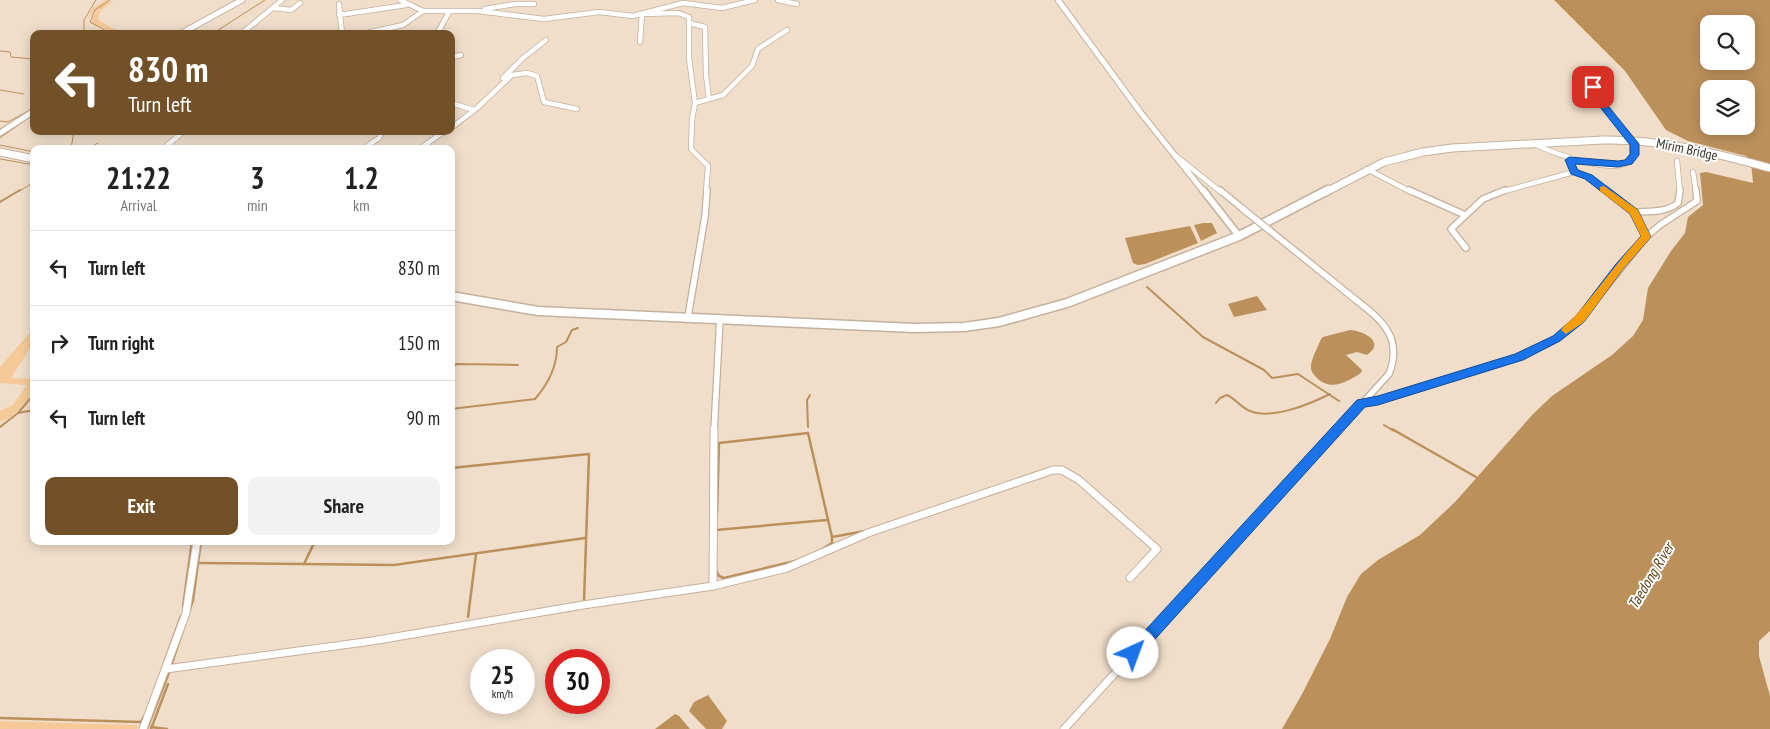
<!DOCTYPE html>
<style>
:root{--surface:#fff;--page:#f2f2f2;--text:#222;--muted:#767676;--line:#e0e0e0;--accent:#725128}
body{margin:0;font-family:"PT Sans Narrow",sans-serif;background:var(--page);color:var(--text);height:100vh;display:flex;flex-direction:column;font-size:19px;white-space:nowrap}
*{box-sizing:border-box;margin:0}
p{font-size:16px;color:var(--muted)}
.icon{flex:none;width:28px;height:28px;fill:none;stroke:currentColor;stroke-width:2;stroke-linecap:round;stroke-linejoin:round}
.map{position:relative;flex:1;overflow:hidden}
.drawer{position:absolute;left:30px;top:145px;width:425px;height:400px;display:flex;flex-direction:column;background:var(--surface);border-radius:10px;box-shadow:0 2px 12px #0003}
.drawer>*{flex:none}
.banner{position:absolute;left:30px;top:30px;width:425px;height:105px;border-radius:10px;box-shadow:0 2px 12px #0003;background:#725128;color:#fff;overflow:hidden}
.fabs{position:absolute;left:1700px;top:15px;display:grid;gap:10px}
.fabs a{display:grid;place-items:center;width:55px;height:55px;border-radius:10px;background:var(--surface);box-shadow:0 2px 12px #0003;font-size:25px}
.speed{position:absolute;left:470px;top:649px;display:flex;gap:10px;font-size:25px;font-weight:700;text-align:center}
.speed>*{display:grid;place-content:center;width:65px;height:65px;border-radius:50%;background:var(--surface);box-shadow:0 2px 12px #0003;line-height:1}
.speed small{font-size:12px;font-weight:400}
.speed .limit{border:8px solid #d22;background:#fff;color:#111}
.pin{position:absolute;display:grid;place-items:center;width:42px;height:42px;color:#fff;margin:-21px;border-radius:10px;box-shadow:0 2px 8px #0006}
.me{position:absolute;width:55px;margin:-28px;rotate:43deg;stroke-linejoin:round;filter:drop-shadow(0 0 4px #0008)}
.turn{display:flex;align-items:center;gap:18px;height:105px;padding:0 15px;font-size:22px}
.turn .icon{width:65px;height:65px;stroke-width:2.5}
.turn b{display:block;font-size:35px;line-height:42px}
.eta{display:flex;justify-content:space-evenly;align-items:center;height:85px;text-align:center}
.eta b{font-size:30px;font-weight:700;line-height:35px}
.cta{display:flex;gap:10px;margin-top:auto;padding:10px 15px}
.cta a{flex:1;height:58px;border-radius:10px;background:var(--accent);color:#fff;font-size:20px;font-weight:700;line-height:58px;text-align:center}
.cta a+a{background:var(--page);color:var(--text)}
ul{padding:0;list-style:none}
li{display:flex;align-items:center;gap:15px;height:75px;padding:0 15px;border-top:1px solid var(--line)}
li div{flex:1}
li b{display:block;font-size:19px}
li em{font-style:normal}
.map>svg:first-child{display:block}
</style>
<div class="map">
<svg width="1770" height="729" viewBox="0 0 1770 729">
<rect width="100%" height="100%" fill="#f0deca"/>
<!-- green -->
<g fill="#f6ca98">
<polygon points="106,0 109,0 100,6 114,0 100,11 98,19 111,28 122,31 122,34 116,34 92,23 92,19 98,7 87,20 93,8"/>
<path d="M34,328V342L11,378L34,379V391C25,401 14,420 0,421V411L13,405L27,385L0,383V367Z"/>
<polygon points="0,721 136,725 138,727 137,729 0,729"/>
</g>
<!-- water -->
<g fill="#bc905b" fill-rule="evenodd">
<path d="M1554,0H1770V631L1759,641V656L1770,696V729H1282L1301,696L1330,639L1347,597L1361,574L1378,560L1420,535L1455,502L1533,414L1552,396L1612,355L1633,336L1643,320L1648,288L1671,251L1685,233L1688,217L1703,205L1700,173L1706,172L1753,183L1751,161L1746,156L1688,141L1666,130L1625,71ZM1709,24H1746V61H1709ZM1709,89H1746V126H1709Z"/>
<polygon points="1203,223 1212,223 1217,233 1201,241 1194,225"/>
<polygon points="1190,226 1198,243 1145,264 1138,265 1133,263 1125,238"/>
<polygon points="1257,296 1267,310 1234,317 1228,304"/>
<path d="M1350,330C1364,331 1386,342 1367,355L1357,352L1346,355L1362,370L1361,373C1347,382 1332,391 1318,379C1314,375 1310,371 1311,365C1312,357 1318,347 1321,339L1323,337Z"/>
<polygon points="708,695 727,721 722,729 706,729 689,711 694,702"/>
<polygon points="675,714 679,716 690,729 655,729"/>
</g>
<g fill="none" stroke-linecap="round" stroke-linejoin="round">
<!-- stream-far2 -->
<g stroke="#bc905b" stroke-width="1">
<polyline points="110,0 95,10 90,22 112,34"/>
<polyline points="84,34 84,20 96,0"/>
<polyline points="212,34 265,0"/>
<polyline points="0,51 10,52 11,57 34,59"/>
<polyline points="0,90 24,94"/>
<polyline points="0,121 8,122 34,108"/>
<polyline points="22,121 34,115"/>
<polyline points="0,129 18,120"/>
<polyline points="0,138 24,121"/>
<polyline points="0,145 34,152"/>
<polyline points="71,149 74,131"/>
<polyline points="88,149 98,143"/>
<polyline points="0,159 34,165"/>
<polyline points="18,192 34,182"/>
</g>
<!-- stream-far1 -->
<g stroke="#bc905b" stroke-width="2">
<polyline points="0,202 20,190"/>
<polyline points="1147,287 1203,337 1264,370 1272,378 1298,374 1339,401"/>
<polyline points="451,369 456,364 518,365"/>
<path d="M1216,403L1220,398L1227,395C1236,399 1241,408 1250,411C1272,420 1310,404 1330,394"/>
<path d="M451,409L535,399C548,384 557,367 557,347L566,342L572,330L578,328"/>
<polyline points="18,413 34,410"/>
<polyline points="1384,425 1394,431"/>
<polyline points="0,427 18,413 34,394"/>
<polyline points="808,427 807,400 810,395"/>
</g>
<!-- stream -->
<g stroke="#bc905b" stroke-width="2.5">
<polyline points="1392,429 1476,477"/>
<polyline points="451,468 589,454 584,601"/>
<polyline points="717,513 719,443 808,433 832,537"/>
<polyline points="716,530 827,520"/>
<polyline points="822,549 832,543 832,537 865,531"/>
<polyline points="198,563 394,565 585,538"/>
<polyline points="304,564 315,541"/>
<polyline points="716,570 719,576 724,578 795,561"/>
<polyline points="183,607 192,541"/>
<polyline points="468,617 476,554"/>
<polyline points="164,663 181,616"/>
<polyline points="171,666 193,600 201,541"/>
<polyline points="0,718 141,722 144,716"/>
<polyline points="151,727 167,729"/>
<polyline points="147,729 170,670"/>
<polyline points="151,729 168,684"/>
</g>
<!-- minor-far2 casing -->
<g stroke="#c3b19e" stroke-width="6">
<g id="minor-far2">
<polyline points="400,0 423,11 478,11 544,19 599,12 633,16 683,3 722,8 755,0"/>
<polyline points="778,0 797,4"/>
<polyline points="339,4 342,34"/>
<polyline points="273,8 291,10 300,3"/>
<polyline points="485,9 515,4 534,4"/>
<polyline points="339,15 406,5"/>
<polyline points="689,23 705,27 706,75 709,99"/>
<polyline points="186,31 202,34"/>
<polyline points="241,34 282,0"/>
<polyline points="362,34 403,25 423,11"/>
<polyline points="437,34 449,12"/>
<polyline points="640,42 642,14 678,13 689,17 689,58 695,103"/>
<polyline points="451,57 461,55"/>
<polyline points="503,78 523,58 546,40"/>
<polyline points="451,103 474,110"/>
<polyline points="451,128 477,108 512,75 527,73 537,76 544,102 577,109"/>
<path d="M1535,144C1551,153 1642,188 1635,144L1593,92L1598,75"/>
<polyline points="367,146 379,138 383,131"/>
<polyline points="163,149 184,131"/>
<polyline points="419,149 445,131"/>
<polyline points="1176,156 1221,192"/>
<polyline points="1677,161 1680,192"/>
<polyline points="1367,169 1411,192"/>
<polyline points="1693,172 1696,192"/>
<polyline points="706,192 708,166 691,149 692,120 695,103 723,95 752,66 758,49 787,30"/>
<polyline points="1501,192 1574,172 1589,177 1608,192"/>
</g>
</g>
<!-- minor-far1 casing -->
<g stroke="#c3b19e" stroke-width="8">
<g id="minor-far1">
<polyline points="1220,190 1243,209"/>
<polyline points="1409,190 1465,215"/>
<polyline points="1606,190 1634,212 1646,237"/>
<path d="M1634,212C1649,211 1666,213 1678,203L1680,190"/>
<polyline points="1466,248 1451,229 1483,199 1505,190"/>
<polyline points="688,317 705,216 707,190"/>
<polyline points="1362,403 1378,400 1519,357 1556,339 1580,319 1646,237 1660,225 1697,201 1696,190"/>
<polyline points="714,431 720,318"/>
<path d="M1337,431L1389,374C1403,338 1383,321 1356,300"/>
</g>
</g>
<!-- minor casing -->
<g stroke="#c3b19e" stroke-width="9">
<g id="minor">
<polyline points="713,586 714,429"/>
<polyline points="166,669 372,641 583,605 713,586 787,568 868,533 1053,470 1062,470 1079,480 1157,549 1130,578"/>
<polyline points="143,729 186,613 197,541"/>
<polyline points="1064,729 1338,429"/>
</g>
</g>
<!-- tertiary-far1 casing -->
<g stroke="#c3b19e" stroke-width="7">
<g id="tertiary-far1">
<polyline points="1058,0 1141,113 1204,192"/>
<polyline points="180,34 242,0"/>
<polyline points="0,133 34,111"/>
</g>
</g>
<!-- tertiary casing -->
<g stroke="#c3b19e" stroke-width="9">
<polyline id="tertiary" points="1203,190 1239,236"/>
</g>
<!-- primary-far1 casing -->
<g stroke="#c3b19e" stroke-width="9">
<g id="primary-far1">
<polyline points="0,152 34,159"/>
<polyline points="1326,192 1384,162 1423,152 1452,148 1603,140"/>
</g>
</g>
<!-- primary casing -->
<g stroke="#c3b19e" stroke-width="11">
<polyline id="primary" points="451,296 538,311 914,328 964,327 999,322 1067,303 1239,236 1328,190"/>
</g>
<!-- minor-far2 -->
<use href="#minor-far2" stroke="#fff" stroke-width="4.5"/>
<!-- minor-far1 -->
<use href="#minor-far1" stroke="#fff" stroke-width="5.5"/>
<!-- minor -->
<use href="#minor" stroke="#fff" stroke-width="7"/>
<!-- tertiary-far1 -->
<use href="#tertiary-far1" stroke="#fff" stroke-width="5"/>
<!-- tertiary -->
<use href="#tertiary" stroke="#fff" stroke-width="6"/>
<!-- primary-far1 -->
<use href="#primary-far1" stroke="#fff" stroke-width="7"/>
<!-- primary -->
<use href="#primary" stroke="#fff" stroke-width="8"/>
<!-- minor-bridge casing -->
<g stroke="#c3b19e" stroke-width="8" stroke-linecap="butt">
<polyline id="minor-bridge" points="1243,209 1356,300"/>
</g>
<!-- primary-bridge casing -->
<g stroke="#c3b19e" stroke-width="9" stroke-linecap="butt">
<path id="primary-bridge" d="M1603,140C1661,139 1715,153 1770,168"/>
</g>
<!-- minor-bridge -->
<use href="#minor-bridge" stroke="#fff" stroke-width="5.5"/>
<!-- primary-bridge -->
<use href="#primary-bridge" stroke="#fff" stroke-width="7"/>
</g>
<!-- route -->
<polygon fill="#1a73e8" stroke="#114b97" points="1593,84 1596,85 1597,91 1605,102 1639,144 1639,155 1632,164 1618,167 1575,164 1578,170 1592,175 1638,210 1651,237 1623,269 1584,322 1560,341 1523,360 1378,405 1365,407 1138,658 1133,660 1128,658 1126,653 1128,649 1357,400 1378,396 1515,354 1553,336 1576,316 1616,264 1641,236 1630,214 1585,179 1571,174 1565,160 1569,157 1618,161 1625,160 1630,154 1630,145 1588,92 1589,87"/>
<!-- slow -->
<path fill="#f59e0b" d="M1604,186L1638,210L1651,237L1623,269L1584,322L1566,334L1561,330C1565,324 1572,320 1577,314C1599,289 1618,261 1641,236L1630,214L1600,191V187Z"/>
<g text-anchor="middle" stroke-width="4" stroke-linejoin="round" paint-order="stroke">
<!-- street labels -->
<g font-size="14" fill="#3a332b" stroke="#fff">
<text transform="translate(1687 149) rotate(12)" y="5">Mirim Bridge</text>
</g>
<!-- water labels -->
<g font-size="15" font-style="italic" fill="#5f4016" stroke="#fff">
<text transform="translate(1651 576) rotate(-59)" y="5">Taedong River</text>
</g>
</g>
</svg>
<div class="fabs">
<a><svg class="icon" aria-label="search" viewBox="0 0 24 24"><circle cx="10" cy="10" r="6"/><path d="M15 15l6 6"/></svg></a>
<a><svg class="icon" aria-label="layers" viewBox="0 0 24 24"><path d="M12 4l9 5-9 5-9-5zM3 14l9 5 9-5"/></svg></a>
</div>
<div class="speed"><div>25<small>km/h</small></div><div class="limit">30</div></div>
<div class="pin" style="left:1593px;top:87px;background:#d93025"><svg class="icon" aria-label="arrive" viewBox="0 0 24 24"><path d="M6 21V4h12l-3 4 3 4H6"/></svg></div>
<svg class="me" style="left:1133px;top:653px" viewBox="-20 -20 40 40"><circle r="19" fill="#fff"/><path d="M0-13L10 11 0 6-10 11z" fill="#1a73e8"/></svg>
<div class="banner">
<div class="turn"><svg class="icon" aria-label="left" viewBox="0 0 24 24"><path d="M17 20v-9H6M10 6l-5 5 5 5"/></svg><div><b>830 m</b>Turn left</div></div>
</div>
<section class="drawer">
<div class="eta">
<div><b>21:22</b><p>Arrival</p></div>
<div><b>3</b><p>min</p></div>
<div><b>1.2</b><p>km</p></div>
</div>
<ul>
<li><svg class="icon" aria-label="left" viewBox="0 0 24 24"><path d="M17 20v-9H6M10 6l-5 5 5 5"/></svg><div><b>Turn left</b></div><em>830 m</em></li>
<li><svg class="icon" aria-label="right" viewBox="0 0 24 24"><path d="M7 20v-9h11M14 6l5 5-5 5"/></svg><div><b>Turn right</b></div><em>150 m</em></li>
<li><svg class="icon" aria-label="left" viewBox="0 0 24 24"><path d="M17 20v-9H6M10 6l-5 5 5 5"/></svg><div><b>Turn left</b></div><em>90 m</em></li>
</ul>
<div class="cta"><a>Exit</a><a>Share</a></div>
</section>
</div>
